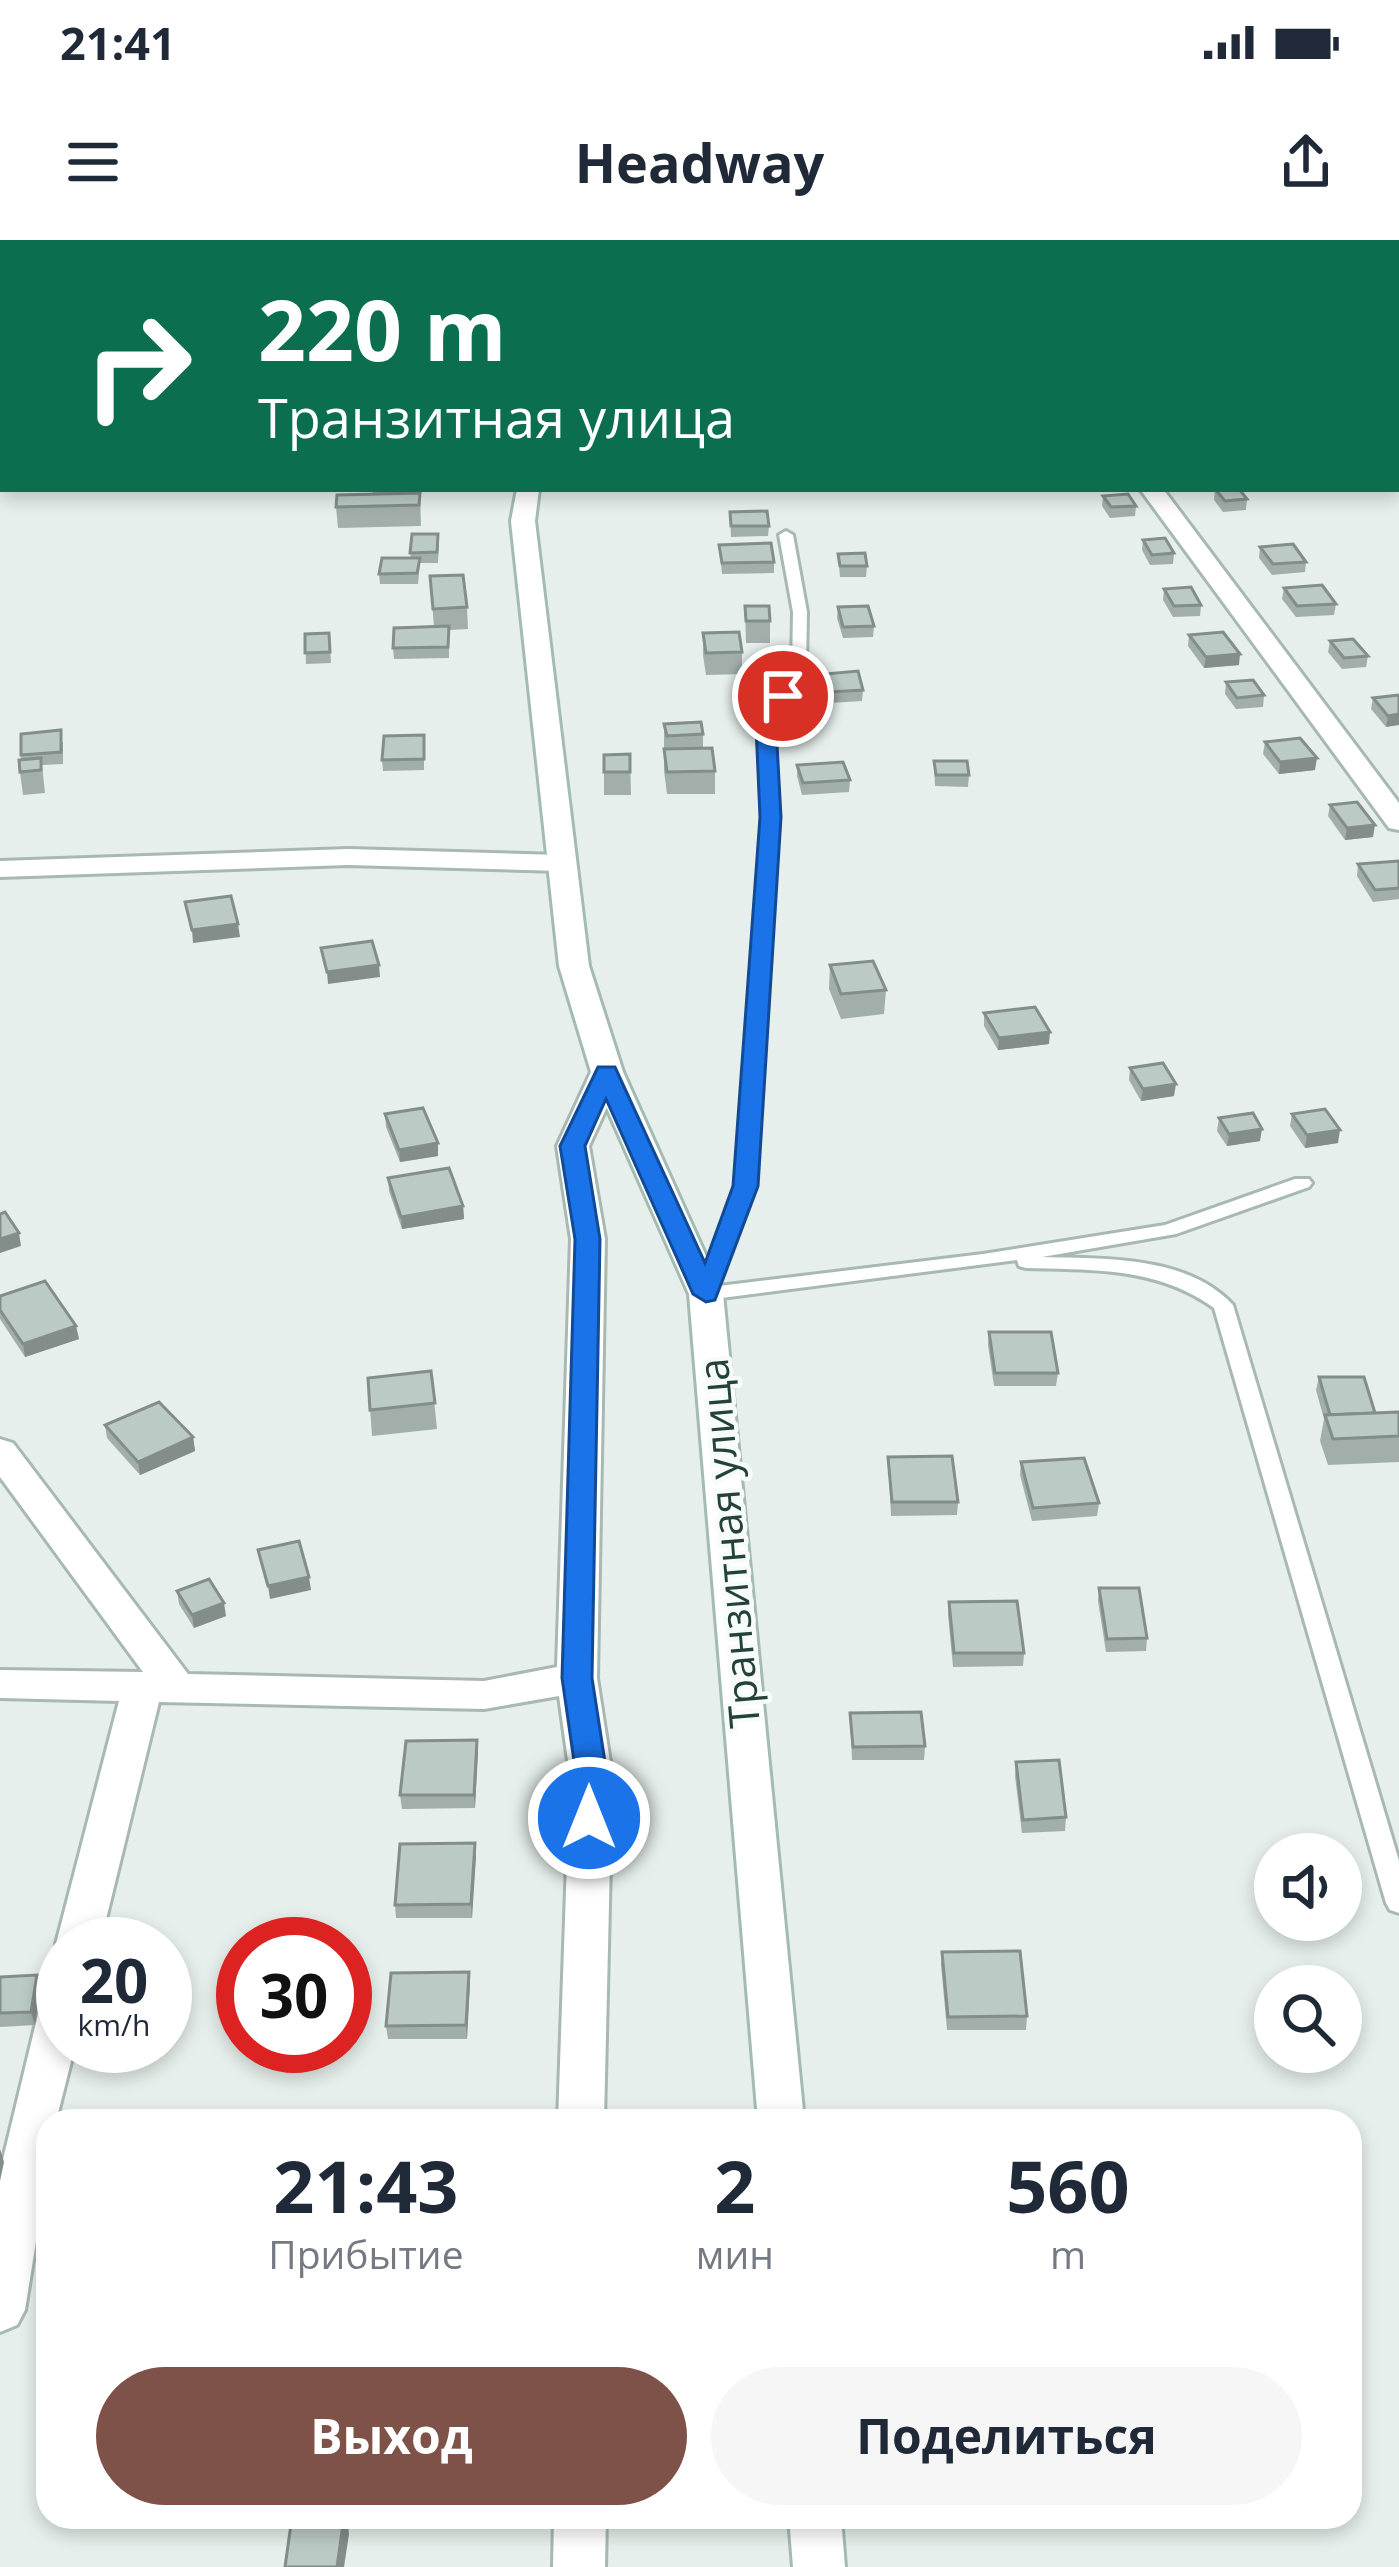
<!DOCTYPE html>
<html lang="ru">
<meta charset="utf-8">
<style>
:root{--surface:#fff;--page:#f6f6f7;--text:#1f2937;--muted:#747a83;--accent:#7f5249}
body{margin:0;font-family:"Open Sans",sans-serif;background:var(--page);color:var(--text);height:100vh;display:flex;flex-direction:column;font-size:45px;white-space:nowrap}
*{box-sizing:border-box;margin:0}
p{font-size:39px;color:var(--muted)}
.icon{flex:none;width:66px;height:66px;fill:none;stroke:currentColor;stroke-width:2;stroke-linecap:round;stroke-linejoin:round}
.map{position:relative;flex:1;overflow:hidden}
.panel{position:absolute;left:36px;top:1869px;width:1326px;height:420px;display:flex;flex-direction:column;background:var(--surface);border-radius:36px;box-shadow:0 6px 18px #0003}
.panel>*{flex:none}
.banner{position:absolute;left:0px;top:0px;width:1401px;height:252px;box-shadow:0 6px 18px #0003;background:#0b6e4f;color:#fff;overflow:hidden}
.tools{position:absolute;left:1254px;top:1593px;display:grid;gap:24px}
.tools a{display:grid;place-items:center;width:108px;height:108px;border-radius:50%;background:var(--surface);box-shadow:0 6px 18px #0003;font-size:60px}
.speed{position:absolute;left:36px;top:1677px;display:flex;gap:24px;font-size:60px;font-weight:700;text-align:center}
.speed>*{display:grid;place-content:center;width:156px;height:156px;border-radius:50%;background:var(--surface);box-shadow:0 6px 18px #0003;line-height:1}
.speed small{font-size:30px;font-weight:400}
.speed .limit{border:18px solid #d22;background:#fff;color:#111}
.pin{position:absolute;display:grid;place-items:center;width:102px;height:102px;color:#fff;margin:-51px;border:6px solid #fff;border-radius:50%;box-shadow:0 3px 12px #0007}
.me{position:absolute;width:132px;margin:-66px;rotate:0deg;stroke-linejoin:round;filter:drop-shadow(0 0 9px #0008)}
.turn{display:flex;align-items:center;gap:42px;height:252px;padding:0 60px;font-size:54px}
.turn .icon{width:156px;height:156px;stroke-width:2.5}
.turn b{display:block;font-size:84px;line-height:102px}
.eta{display:flex;justify-content:space-evenly;align-items:center;height:204px;text-align:center}
.eta b{font-size:72px;font-weight:700;line-height:84px}
.button{display:flex;gap:24px;margin-top:auto;padding:24px 60px}
.button a{flex:1;height:138px;border-radius:72px;background:var(--accent);color:#fff;font-size:48px;font-weight:700;line-height:138px;text-align:center}
.button a+a{background:var(--page);color:var(--text)}
.status{display:flex;justify-content:space-between;align-items:center;height:84px;padding:0 60px;background:var(--surface);direction:ltr}
.status svg{height:33px;fill:currentColor}
header{display:flex;justify-content:space-between;align-items:center;height:156px;padding:0 60px;background:var(--surface);font-size:54px;font-weight:700}
.map>svg:first-child{display:block}
</style>
<div class="status"><b>21:41</b><svg viewBox="0 0 49 12"><path d="M0 12V9h3v3zM5 12V6h3v6zM10 12V3h3v9zM15 12V0h3v12zM26 1h20v11H26zM47 4h2v5h-2z"/></svg></div>
<header><svg class="icon" aria-label="menu" viewBox="0 0 24 24"><path d="M4 6h16M4 12h16M4 18h16"/></svg>Headway<svg class="icon" aria-label="share" viewBox="0 0 24 24"><path d="M12 15V3M7 8l5-5 5 5M5 13v7h14v-7"/></svg></header>
<div class="map">
<svg width="1399" height="2327" viewBox="0 0 1399 2327">
<rect width="100%" height="100%" fill="#e6efeb"/>
<g fill="none" stroke-linecap="round" stroke-linejoin="round">
<!-- lane casing -->
<g stroke="#a8b8b2" stroke-width="6">
<path id="lane" d="M786,291L793,295L807,372L806,427L774,486L778,577L756,947L719,1046L983,1014L1165,985L1295,939H1309L1312,943L1309,947L1176,994L1042,1017C1104,1019 1187,1015 1233,1065L1399,1621V1673L1390,1670L1386,1663L1214,1068C1158,1027 1092,1030 1026,1028L1019,1026L1017,1020L706,1060L696,1054L736,947L762,577L758,486L792,427L793,372L779,295Z"/>
</g>
<!-- street casing -->
<g stroke="#a8b8b2" stroke-width="6">
<g id="street">
<polygon points="37,0 57,0 36,3"/>
<polygon points="977,0 997,0 999,3 979,3"/>
<polygon points="3,95 3,113 0,114 0,96"/>
<polygon points="1140,249 1163,249 1399,563 1399,590 1389,588"/>
<polygon points="348,609 560,615 574,623 560,631 348,625 0,637 0,621"/>
<polygon points="607,823 623,832 589,906 605,999 597,1438 612,1535 604,1881 558,1881 570,1535 559,1456 484,1469 159,1462 100,1704 63,1704 63,1716 56,1704 119,1461 0,1458 0,1430 143,1432 0,1237 0,1199 13,1203 188,1434 484,1441 557,1427 571,999 557,906 591,832"/>
<polygon points="63,1744 63,1806 75,1806 56,1881 48,1881 48,1927 25,2070 17,2085 0,2092 0,1932 41,1762 47,1749"/>
<polygon points="554,2277 606,2277 605,2327 553,2327"/>
</g>
</g>
<!-- secondary casing -->
<g stroke="#a4bbb3" stroke-width="6">
<g id="secondary">
<polygon points="817,0 839,0 815,3"/>
<polygon points="517,249 539,249 535,281 589,726 623,832 723,1054 804,1881 758,1881 689,1054 591,832 559,726 511,281"/>
<polygon points="789,2277 841,2277 845,2327 793,2327"/>
</g>
</g>
<!-- lane -->
<use href="#lane" fill="#fff" fill-rule="evenodd"/>
<!-- street -->
<use href="#street" fill="#fff" fill-rule="evenodd"/>
<!-- secondary -->
<use href="#secondary" fill="#fff" fill-rule="evenodd"/>
</g>
<!-- wall -->
<g fill="#a1aea9">
<polygon points="121,0 150,0 148,3 122,3"/>
<polygon points="373,249 414,249 412,253 420,253 421,286 338,288 336,267 373,254"/>
<polygon points="1215,249 1247,259 1246,270 1223,272 1214,260"/>
<polygon points="1103,256 1136,266 1135,276 1110,278 1102,266"/>
<polygon points="730,272 769,286 768,296 731,297"/>
<polygon points="1143,300 1174,313 1173,324 1150,325 1142,310"/>
<polygon points="439,305 438,323 420,323 418,344 380,344 379,334 411,318 410,313"/>
<polygon points="719,305 774,322 774,333 722,334"/>
<polygon points="1260,307 1306,322 1305,332 1272,335 1259,318"/>
<polygon points="838,314 867,326 866,337 840,337"/>
<polygon points="430,336 467,367 468,389 449,390 449,418 394,419 393,408 434,387"/>
<polygon points="1284,348 1336,364 1334,375 1296,377 1282,359"/>
<polygon points="1164,349 1201,365 1200,376 1173,377 1163,360"/>
<polygon points="745,366 770,381 770,403 746,403"/>
<polygon points="838,367 874,386 873,397 843,398 837,378"/>
<polygon points="329,393 331,423 306,424 305,394"/>
<polygon points="703,393 742,412 742,434 706,435 703,415"/>
<polygon points="1189,395 1239,425 1204,428 1188,406"/>
<polygon points="1330,401 1368,416 1366,427 1342,429 1328,412"/>
<polygon points="825,434 863,450 862,461 829,463 825,445"/>
<polygon points="1226,442 1264,455 1263,467 1236,469 1225,454"/>
<polygon points="1399,455 1386,487 1371,469 1373,458"/>
<polygon points="664,484 703,494 703,508 715,531 715,554 667,554 664,531"/>
<polygon points="424,495 424,530 383,531 382,520"/>
<polygon points="63,502 63,524 42,525 45,553 23,555 20,532 21,515"/>
<polygon points="1265,502 1315,530 1279,534 1263,514"/>
<polygon points="630,514 631,555 604,555 604,515"/>
<polygon points="934,521 969,535 968,547 935,546"/>
<polygon points="797,525 850,540 849,552 802,555 797,536"/>
<polygon points="1330,565 1373,597 1345,600 1328,576"/>
<polygon points="1399,621 1399,659 1373,662 1357,636 1358,624"/>
<polygon points="830,725 886,750 884,774 841,779 829,749"/>
<polygon points="984,773 1049,804 998,810 984,786"/>
<polygon points="1130,828 1174,856 1141,861 1129,840"/>
<polygon points="385,874 438,903 438,916 400,922 386,887"/>
<polygon points="1292,874 1338,903 1305,908 1290,886"/>
<polygon points="1219,878 1260,901 1227,906 1217,891"/>
<polygon points="388,938 463,966 464,979 402,989 389,951"/>
<polygon points="0,1056 76,1086 79,1099 25,1117 0,1079"/>
<polygon points="989,1092 1058,1133 1056,1146 994,1146 988,1105"/>
<polygon points="431,1131 437,1189 372,1196 368,1138"/>
<polygon points="1319,1137 1375,1173 1399,1172 1399,1222 1328,1225 1320,1201 1324,1179 1316,1150"/>
<polygon points="105,1185 193,1197 195,1211 140,1235 107,1198"/>
<polygon points="888,1217 958,1262 957,1275 891,1276"/>
<polygon points="1021,1222 1099,1263 1097,1276 1032,1281 1020,1235"/>
<polygon points="1099,1348 1147,1398 1146,1411 1106,1412 1098,1361"/>
<polygon points="177,1351 226,1376 194,1388 179,1364"/>
<polygon points="949,1362 1024,1413 1023,1426 953,1427 948,1375"/>
<polygon points="850,1473 925,1506 924,1520 852,1520"/>
<polygon points="477,1500 475,1568 402,1569 400,1555"/>
<polygon points="1016,1522 1066,1577 1065,1591 1022,1593 1015,1536"/>
<polygon points="475,1603 472,1678 396,1678 395,1665"/>
<polygon points="942,1712 1027,1776 1026,1790 947,1790 941,1725"/>
<polygon points="469,1732 467,1799 388,1799 386,1786"/>
<polygon points="0,1737 40,1749 35,1785 0,1787"/>
</g>
<!-- shaded-wall -->
<g fill="#838d89">
<polygon points="1240,414 1239,425 1204,428 1206,417"/>
<polygon points="1399,474 1399,485 1386,487 1388,476"/>
<polygon points="1317,518 1315,530 1279,534 1280,522"/>
<polygon points="1375,585 1373,597 1345,600 1347,588"/>
<polygon points="238,684 240,697 193,703 192,690"/>
<polygon points="379,725 380,737 328,744 327,732"/>
<polygon points="1050,792 1049,804 998,810 999,798"/>
<polygon points="1176,844 1174,856 1141,861 1143,849"/>
<polygon points="1262,889 1260,901 1227,906 1229,894"/>
<polygon points="1340,890 1338,903 1305,908 1307,895"/>
<polygon points="438,903 438,916 400,922 399,910"/>
<polygon points="463,966 464,979 402,989 401,977"/>
<polygon points="19,993 21,1006 0,1013 0,999"/>
<polygon points="76,1086 79,1099 25,1117 23,1104"/>
<polygon points="193,1197 195,1211 140,1235 138,1222"/>
<polygon points="309,1337 311,1350 270,1359 268,1346"/>
<polygon points="224,1363 226,1376 194,1388 192,1375"/>
<polygon points="477,1500 478,1513 475,1568 474,1555"/>
<polygon points="475,1603 476,1617 472,1678 471,1664"/>
<polygon points="469,1732 470,1745 467,1799 466,1785"/>
<polygon points="37,1735 40,1749 35,1785 31,1772"/>
<polygon points="0,1909 4,1922 0,1941"/>
<polygon points="344,2277 347,2277 349,2294 344,2327 337,2327"/>
</g>
<!-- building -->
<g fill="#bbcac4" stroke="#838d89" stroke-width="3">
<polygon points="1215,249 1239,249 1247,259 1225,261"/>
<polygon points="420,253 419,265 336,267 337,255"/>
<polygon points="1128,254 1136,266 1111,267 1103,256"/>
<polygon points="767,271 769,286 731,286 730,272"/>
<polygon points="412,294 438,294 437,312 410,313"/>
<polygon points="1165,298 1174,313 1152,315 1143,300"/>
<polygon points="771,303 774,322 722,323 719,305"/>
<polygon points="1293,304 1306,322 1273,324 1260,307"/>
<polygon points="865,313 867,326 840,326 838,314"/>
<polygon points="382,318 420,318 417,333 379,334"/>
<polygon points="463,335 467,367 433,369 430,336"/>
<polygon points="1322,345 1336,364 1297,366 1284,348"/>
<polygon points="1191,347 1201,365 1174,366 1164,349"/>
<polygon points="745,366 769,366 770,381 746,381"/>
<polygon points="868,366 874,386 843,387 838,367"/>
<polygon points="449,386 448,407 393,408 394,388"/>
<polygon points="739,392 742,412 706,413 703,393"/>
<polygon points="1223,392 1240,414 1206,417 1189,395"/>
<polygon points="329,393 330,412 305,413 305,394"/>
<polygon points="1353,399 1368,416 1344,418 1330,401"/>
<polygon points="858,431 863,450 829,452 825,434"/>
<polygon points="1253,440 1264,455 1237,458 1226,442"/>
<polygon points="1399,455 1399,474 1388,476 1373,458"/>
<polygon points="701,482 703,494 667,496 664,484"/>
<polygon points="61,490 61,512 21,515 21,494"/>
<polygon points="424,495 424,519 382,520 384,496"/>
<polygon points="1300,498 1317,518 1280,522 1265,502"/>
<polygon points="712,508 715,531 667,532 664,509"/>
<polygon points="630,514 630,532 604,532 604,515"/>
<polygon points="41,518 41,530 20,532 19,520"/>
<polygon points="934,521 967,521 969,535 936,535"/>
<polygon points="843,522 850,540 803,543 797,525"/>
<polygon points="1357,562 1375,585 1347,588 1330,565"/>
<polygon points="1399,621 1399,648 1375,650 1358,624"/>
<polygon points="231,656 238,684 192,690 185,662"/>
<polygon points="372,701 379,725 327,732 321,708"/>
<polygon points="873,721 886,750 841,754 830,725"/>
<polygon points="1035,767 1050,792 999,798 984,773"/>
<polygon points="1163,823 1176,844 1143,849 1130,828"/>
<polygon points="423,868 438,903 399,910 385,874"/>
<polygon points="1325,869 1340,890 1307,895 1292,874"/>
<polygon points="1253,873 1262,889 1229,894 1219,878"/>
<polygon points="449,928 463,966 401,977 388,938"/>
<polygon points="5,972 19,993 0,999 0,974"/>
<polygon points="45,1041 76,1086 23,1104 0,1070 0,1056"/>
<polygon points="989,1092 1051,1092 1058,1133 995,1133"/>
<polygon points="431,1131 435,1163 370,1170 368,1138"/>
<polygon points="1319,1137 1364,1137 1375,1173 1330,1175"/>
<polygon points="159,1162 193,1197 138,1222 105,1185"/>
<polygon points="1399,1172 1399,1196 1333,1199 1325,1175"/>
<polygon points="952,1216 958,1262 892,1262 888,1217"/>
<polygon points="1084,1218 1099,1263 1033,1268 1021,1222"/>
<polygon points="299,1301 309,1337 268,1346 258,1310"/>
<polygon points="209,1339 224,1363 192,1375 177,1351"/>
<polygon points="1099,1348 1139,1348 1147,1398 1107,1399"/>
<polygon points="1017,1361 1024,1413 954,1413 949,1362"/>
<polygon points="921,1472 925,1506 853,1507 850,1473"/>
<polygon points="477,1500 474,1555 400,1555 406,1501"/>
<polygon points="1059,1520 1066,1577 1023,1580 1016,1522"/>
<polygon points="475,1603 471,1664 395,1665 400,1604"/>
<polygon points="1020,1711 1027,1776 948,1777 942,1712"/>
<polygon points="469,1732 466,1785 386,1786 391,1733"/>
<polygon points="37,1735 31,1772 0,1773 0,1737"/>
<polygon points="1284,1875 1285,1881 1204,1881 1203,1876"/>
<polygon points="292,2277 344,2277 337,2327 285,2327"/>
</g>
<!-- route -->
<polygon fill="#1a73e8" stroke="#114b97" stroke-width="3" points="776,452 792,456 776,486 781,577 758,946 715,1060 706,1062 693,1054 606,859 585,906 600,999 592,1438 607,1535 600,1586 578,1586 573,1578 576,1535 562,1438 575,999 560,906 598,827 615,827 705,1023 733,946 760,577 756,486"/>
<g text-anchor="middle" stroke-width="9" stroke-linejoin="round" paint-order="stroke">
<!-- street labels -->
<g font-size="42" fill="#24423a" stroke="#f7fbf9">
<text transform="translate(729 1303) rotate(-95)" y="15">Транзитная улица</text>
</g>
</g>
</svg>
<div class="tools">
<a><svg class="icon" aria-label="sound" viewBox="0 0 24 24"><path d="M4 9h4l5-4v14l-5-4H4zM17 9q2 3 0 6"/></svg></a>
<a><svg class="icon" aria-label="search" viewBox="0 0 24 24"><circle cx="10" cy="10" r="6"/><path d="M15 15l6 6"/></svg></a>
</div>
<div class="speed"><div>20<small>km/h</small></div><div class="limit">30</div></div>
<div class="pin" style="left:783px;top:456px;background:#d93025"><svg class="icon" aria-label="arrive" viewBox="0 0 24 24"><path d="M6 21V4h12l-3 4 3 4H6"/></svg></div>
<svg class="me" style="left:589px;top:1578px" viewBox="-20 -20 40 40"><circle r="17" fill="#1a73e8" stroke="#fff" stroke-width="3"/><path d="M0-11L8 9 0 5-8 9z" fill="#fff"/></svg>
<div class="banner">
<div class="turn"><svg class="icon" aria-label="right" viewBox="0 0 24 24"><path d="M7 20v-9h11M14 6l5 5-5 5"/></svg><div><b>220 m</b>Транзитная улица</div></div>
</div>
<section class="panel">
<div class="eta">
<div><b>21:43</b><p>Прибытие</p></div>
<div><b>2</b><p>мин</p></div>
<div><b>560</b><p>m</p></div>
</div>
<div class="button"><a>Выход</a><a>Поделиться</a></div>
</section>
</div>
